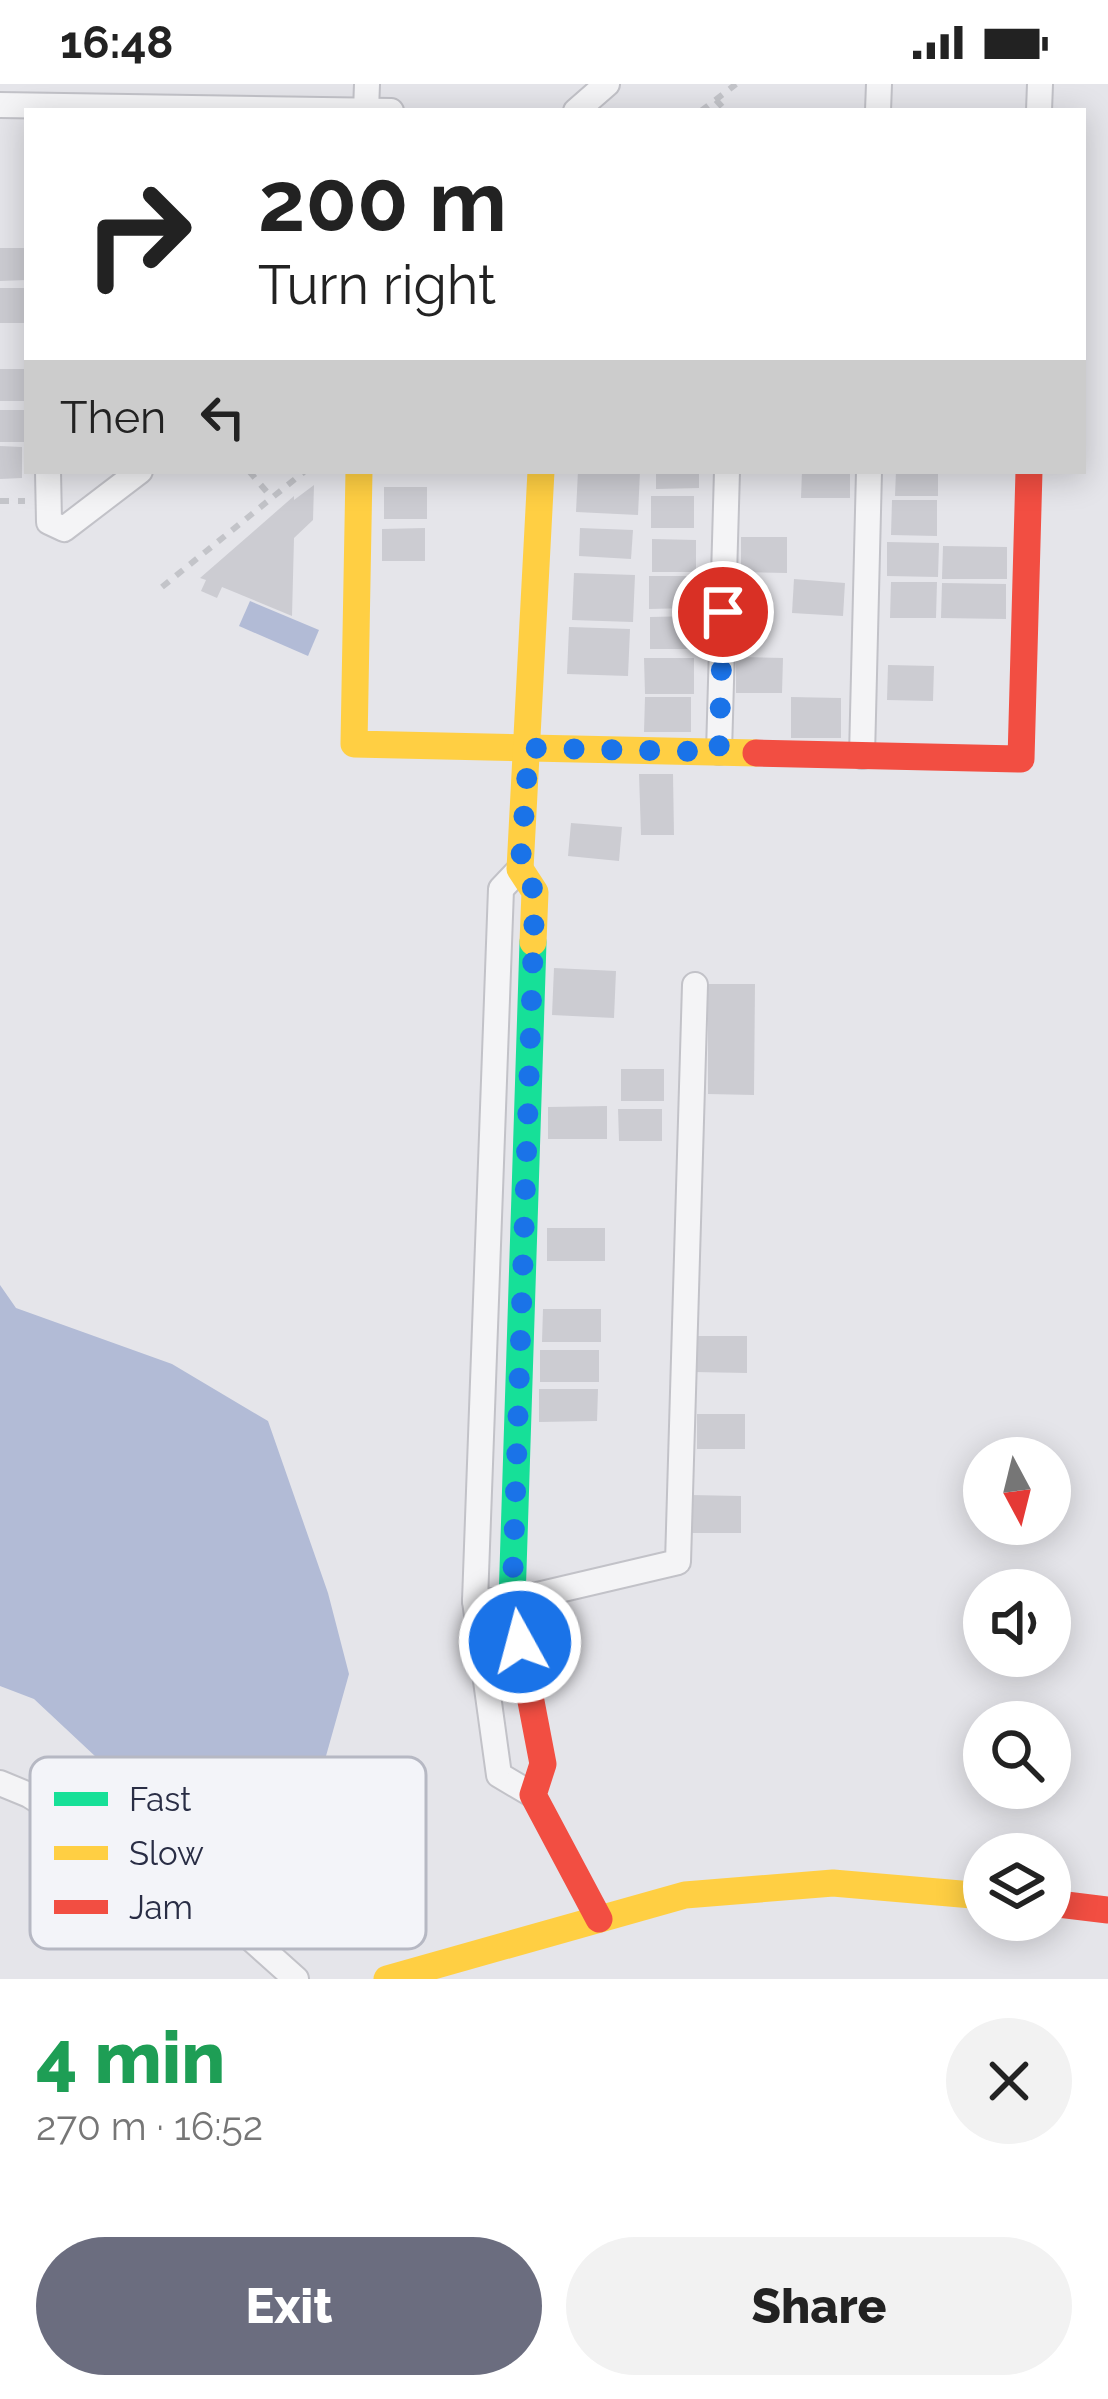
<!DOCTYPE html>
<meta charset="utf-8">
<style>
:root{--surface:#fff;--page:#f2f2f2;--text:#222;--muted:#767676;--accent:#6b6d7f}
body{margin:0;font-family:Raleway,sans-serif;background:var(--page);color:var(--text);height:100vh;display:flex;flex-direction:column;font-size:45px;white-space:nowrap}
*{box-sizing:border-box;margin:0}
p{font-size:39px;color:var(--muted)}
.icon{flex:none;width:66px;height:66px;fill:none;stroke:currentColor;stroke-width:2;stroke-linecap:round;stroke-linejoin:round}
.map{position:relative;height:1895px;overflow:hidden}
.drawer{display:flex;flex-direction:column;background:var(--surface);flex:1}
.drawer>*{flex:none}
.guide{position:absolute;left:24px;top:24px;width:1062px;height:366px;border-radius:0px;box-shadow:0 6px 30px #0003;background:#fff;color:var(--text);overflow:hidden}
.needle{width:78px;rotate:173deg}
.tools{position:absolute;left:963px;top:1353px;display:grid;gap:24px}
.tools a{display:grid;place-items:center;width:108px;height:108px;border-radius:50%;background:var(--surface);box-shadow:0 6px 30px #0003;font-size:60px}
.pin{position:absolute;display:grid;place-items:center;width:102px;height:102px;color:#fff;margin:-51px;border:6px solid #fff;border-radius:50%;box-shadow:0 3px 12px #0007}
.me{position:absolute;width:132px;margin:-66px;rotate:353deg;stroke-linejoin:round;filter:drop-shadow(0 0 9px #0008)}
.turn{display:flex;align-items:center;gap:42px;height:252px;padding:0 36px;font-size:54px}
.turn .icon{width:156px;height:156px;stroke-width:2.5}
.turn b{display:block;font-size:84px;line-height:102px}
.then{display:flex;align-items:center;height:114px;padding:0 36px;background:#0003;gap:24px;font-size:45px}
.round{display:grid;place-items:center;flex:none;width:126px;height:126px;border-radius:63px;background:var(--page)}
.head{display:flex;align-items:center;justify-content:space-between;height:204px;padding:0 36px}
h1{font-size:72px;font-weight:800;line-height:90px;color:#1e9e55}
.primary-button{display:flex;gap:24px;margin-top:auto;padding:24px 36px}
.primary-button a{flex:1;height:138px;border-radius:72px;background:var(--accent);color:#fff;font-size:48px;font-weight:800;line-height:138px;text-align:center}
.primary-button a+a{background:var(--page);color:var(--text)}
.status{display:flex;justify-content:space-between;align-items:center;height:84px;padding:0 60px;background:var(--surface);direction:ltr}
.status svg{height:33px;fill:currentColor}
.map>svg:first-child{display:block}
</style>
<div class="status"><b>16:48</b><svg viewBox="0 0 49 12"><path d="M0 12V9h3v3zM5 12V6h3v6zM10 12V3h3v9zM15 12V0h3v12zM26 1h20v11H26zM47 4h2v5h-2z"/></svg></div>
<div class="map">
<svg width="1108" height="1895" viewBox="0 0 1108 1895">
<rect width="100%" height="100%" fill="#e5e5ea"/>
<!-- water -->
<g fill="#b2bbd6">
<polygon points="250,517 319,546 308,572 239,542"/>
<polygon points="0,1201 16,1224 172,1280 268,1337 328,1509 349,1590 326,1672 290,1729 203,1751 127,1702 34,1615 0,1602"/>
</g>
<!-- building -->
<g fill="#ccccd2">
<polygon points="0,164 27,164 27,196 0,197"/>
<rect x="0" y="204" width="27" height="35"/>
<rect x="0" y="285" width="24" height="32"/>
<rect x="0" y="326" width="25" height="32"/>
<polygon points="0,362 22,363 22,394 0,395"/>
<polygon points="578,387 640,387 638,431 576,428"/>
<polygon points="656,387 699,387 699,404 656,405"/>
<polygon points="802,387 850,387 850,414 801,414"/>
<polygon points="896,387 938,387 938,412 895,412"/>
<polygon points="314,401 313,436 294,454 292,532 222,503 217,514 201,507 206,496 200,494 294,412 294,416"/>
<rect x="384" y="403" width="43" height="32"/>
<rect x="651" y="412" width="43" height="32"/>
<polygon points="892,416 937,416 937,452 891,451"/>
<polygon points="425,444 425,477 382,477 382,445"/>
<polygon points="580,444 633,446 631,475 579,472"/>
<polygon points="741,453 787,453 787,489 741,488"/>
<polygon points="652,455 696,456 696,488 652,488"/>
<polygon points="887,458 939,459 938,493 887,492"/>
<polygon points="943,462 1007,463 1007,495 942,495"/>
<polygon points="574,489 635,491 633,538 572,536"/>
<polygon points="649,492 692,492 692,524 649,525"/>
<polygon points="794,495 845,499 843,532 792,529"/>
<polygon points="891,498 937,498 936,534 890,534"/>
<polygon points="942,499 1006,500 1006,535 941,534"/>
<polygon points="693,532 693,565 650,565 650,533"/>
<polygon points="569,543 630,545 628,592 567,590"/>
<polygon points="736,573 783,574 782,609 736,609"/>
<polygon points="644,574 694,574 694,610 645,610"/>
<polygon points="888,581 934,582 933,617 887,616"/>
<polygon points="645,613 691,613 691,648 644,648"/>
<polygon points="791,613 841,614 841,654 791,654"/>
<polygon points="639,690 673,690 674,751 641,751"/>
<polygon points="571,739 622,743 619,777 568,772"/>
<polygon points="554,884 616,887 614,934 552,931"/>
<polygon points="708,900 755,900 754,1011 708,1010"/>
<rect x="621" y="985" width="43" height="32"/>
<polygon points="607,1022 607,1055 548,1055 548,1023"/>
<polygon points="618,1025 662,1025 662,1057 619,1057"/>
<rect x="547" y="1144" width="58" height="33"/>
<polygon points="543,1225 601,1225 601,1258 542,1258"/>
<polygon points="694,1252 747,1252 747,1289 694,1288"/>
<rect x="540" y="1266" width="59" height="32"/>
<polygon points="539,1305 598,1305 597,1337 539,1338"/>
<rect x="697" y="1330" width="48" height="35"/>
<polygon points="690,1411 741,1412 741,1449 690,1449"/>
</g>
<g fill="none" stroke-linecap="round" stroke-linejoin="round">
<!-- street casing -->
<g stroke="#c2c2c8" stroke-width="28">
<g id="street">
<polyline points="0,21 391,27"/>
<polyline points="366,27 367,0"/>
<polyline points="576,27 607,0"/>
<polyline points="878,27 879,0"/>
<polyline points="1039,27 1040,0"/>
<polyline points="48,387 49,438 64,445 140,387"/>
<polyline points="719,668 727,387"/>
<polyline points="862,672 869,387"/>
<polyline points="520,785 501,805 475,1517 499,1691 533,1711"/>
<polyline points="475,1517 512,1517 678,1478 695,901"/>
<polyline points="0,1699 29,1711 238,1843 296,1895"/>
</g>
</g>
<!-- path -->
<g stroke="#c3c4c9" stroke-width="6" stroke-dasharray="9 9" stroke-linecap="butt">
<polyline points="716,16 726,27"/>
<polyline points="701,27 736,0"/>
<polyline points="249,387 272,414"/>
<polyline points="0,417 25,417"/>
<polyline points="162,503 305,387"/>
</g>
<!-- street -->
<use href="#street" stroke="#f4f4f6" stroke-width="24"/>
<!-- fast -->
<polyline stroke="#16e098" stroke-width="27" points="525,1586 512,1517 533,858"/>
<!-- slow -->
<g stroke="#ffcf43" stroke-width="27">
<polyline points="359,387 354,660 756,669"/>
<polyline points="533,858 535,808 520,785 541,387"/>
<polyline points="387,1895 685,1811 833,1799 984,1812"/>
</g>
<!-- jam -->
<g stroke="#f24e42" stroke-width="27">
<polyline points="756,669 1021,675 1029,387"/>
<polyline points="525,1586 543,1680 533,1711 599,1835"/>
<polyline points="1050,1819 1108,1826"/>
</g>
</g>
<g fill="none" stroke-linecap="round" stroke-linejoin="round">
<!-- route -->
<polyline stroke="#1a73e8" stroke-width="21" stroke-dasharray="0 37.8" points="520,1558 512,1517 535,808 520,785 529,664 719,668 723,528"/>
</g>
<!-- legend -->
<rect x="30" y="1673" width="396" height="192" rx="18" fill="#f3f4f9" stroke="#b6b8c3" stroke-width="3"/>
<rect x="54" y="1708" width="54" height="14" fill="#16e098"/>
<rect x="54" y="1762" width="54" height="14" fill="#ffcf43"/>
<rect x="54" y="1816" width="54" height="14" fill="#f24e42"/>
<g font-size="33" fill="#292d45">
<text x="129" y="1727">Fast</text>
<text x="129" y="1781">Slow</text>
<text x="129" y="1835">Jam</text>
</g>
</svg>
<div class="tools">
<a><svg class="needle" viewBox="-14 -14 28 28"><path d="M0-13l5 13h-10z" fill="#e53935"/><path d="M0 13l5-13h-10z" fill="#767676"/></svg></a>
<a><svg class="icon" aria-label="sound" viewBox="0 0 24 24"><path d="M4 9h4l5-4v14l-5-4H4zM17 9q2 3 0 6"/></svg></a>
<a><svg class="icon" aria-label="search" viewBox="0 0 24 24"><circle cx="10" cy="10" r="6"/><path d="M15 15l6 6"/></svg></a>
<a><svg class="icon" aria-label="layers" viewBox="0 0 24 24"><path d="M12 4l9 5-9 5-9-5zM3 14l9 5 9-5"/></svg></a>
</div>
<div class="pin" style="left:723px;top:528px;background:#d93025"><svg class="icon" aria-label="arrive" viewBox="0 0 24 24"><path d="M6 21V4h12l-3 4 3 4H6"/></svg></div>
<svg class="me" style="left:520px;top:1558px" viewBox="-20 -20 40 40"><circle r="17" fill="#1a73e8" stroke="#fff" stroke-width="3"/><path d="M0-11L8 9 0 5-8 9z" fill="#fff"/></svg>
<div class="guide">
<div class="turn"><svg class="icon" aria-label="right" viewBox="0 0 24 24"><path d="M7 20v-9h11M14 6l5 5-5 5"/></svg><div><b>200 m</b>Turn right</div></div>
<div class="then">Then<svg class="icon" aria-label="left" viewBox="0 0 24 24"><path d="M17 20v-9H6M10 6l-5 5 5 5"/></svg></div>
</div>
</div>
<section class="drawer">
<div class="head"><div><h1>4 min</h1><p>270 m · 16:52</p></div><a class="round"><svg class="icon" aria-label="close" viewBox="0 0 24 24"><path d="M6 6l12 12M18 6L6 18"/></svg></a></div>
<div class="primary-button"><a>Exit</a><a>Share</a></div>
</section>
